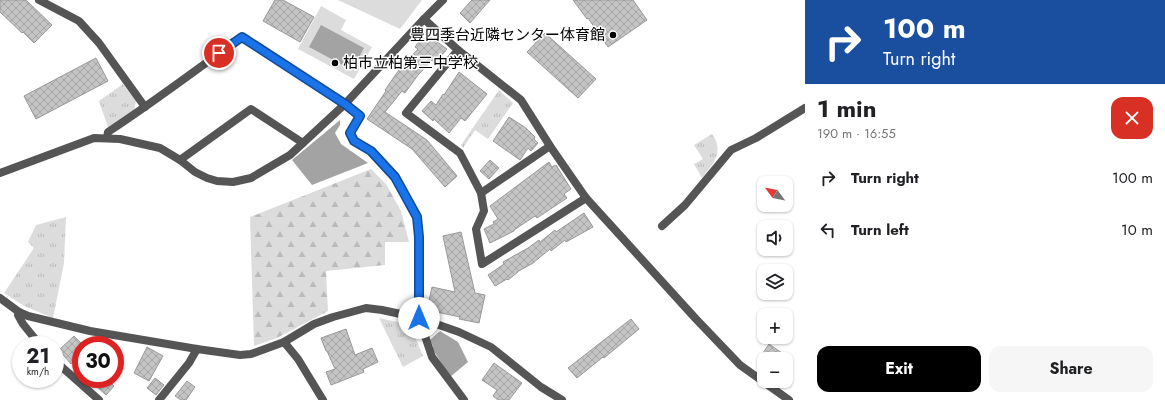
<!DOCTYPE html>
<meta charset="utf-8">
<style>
:root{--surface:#fff;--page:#f6f6f6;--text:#202124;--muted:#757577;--accent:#000}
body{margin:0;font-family:Jost,"Noto Sans JP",sans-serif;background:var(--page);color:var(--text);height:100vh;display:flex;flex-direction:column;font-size:15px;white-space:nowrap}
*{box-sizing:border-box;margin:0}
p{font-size:13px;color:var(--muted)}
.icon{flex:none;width:22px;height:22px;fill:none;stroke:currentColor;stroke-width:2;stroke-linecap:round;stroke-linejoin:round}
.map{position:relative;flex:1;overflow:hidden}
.sheet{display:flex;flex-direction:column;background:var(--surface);width:360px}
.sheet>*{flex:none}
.banner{background:#1a4fa0;color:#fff;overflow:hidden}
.needle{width:26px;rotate:302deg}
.tools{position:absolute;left:757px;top:176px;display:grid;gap:8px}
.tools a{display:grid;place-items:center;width:36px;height:36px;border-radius:8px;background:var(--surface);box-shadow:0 1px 3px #0004;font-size:20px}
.speed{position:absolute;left:12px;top:336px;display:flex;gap:8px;font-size:20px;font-weight:700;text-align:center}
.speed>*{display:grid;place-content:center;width:52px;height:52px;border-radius:50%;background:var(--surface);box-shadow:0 1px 3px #0004;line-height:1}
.speed small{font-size:10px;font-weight:400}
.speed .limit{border:6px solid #d22;background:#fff;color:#111}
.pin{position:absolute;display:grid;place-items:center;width:34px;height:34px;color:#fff;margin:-17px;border:2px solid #fff;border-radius:50%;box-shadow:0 1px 4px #0007}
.me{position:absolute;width:44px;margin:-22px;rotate:0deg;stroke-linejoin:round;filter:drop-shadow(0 0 3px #0008)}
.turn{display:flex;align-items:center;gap:14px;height:84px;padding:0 12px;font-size:18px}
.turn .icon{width:52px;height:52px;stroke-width:2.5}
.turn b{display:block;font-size:28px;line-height:34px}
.round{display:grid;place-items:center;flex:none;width:42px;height:42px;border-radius:12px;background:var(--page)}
.headline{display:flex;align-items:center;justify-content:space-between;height:68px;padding:0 12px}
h1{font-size:24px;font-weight:700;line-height:30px}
.cta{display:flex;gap:8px;margin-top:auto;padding:8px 12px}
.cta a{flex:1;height:46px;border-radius:12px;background:var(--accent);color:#fff;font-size:16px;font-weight:700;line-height:46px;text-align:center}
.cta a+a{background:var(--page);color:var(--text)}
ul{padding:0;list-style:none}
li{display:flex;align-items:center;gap:12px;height:52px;padding:0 12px}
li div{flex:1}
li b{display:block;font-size:15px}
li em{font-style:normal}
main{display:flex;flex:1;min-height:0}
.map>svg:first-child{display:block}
</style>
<main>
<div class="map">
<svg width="805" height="400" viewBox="0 0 805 400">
<defs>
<pattern id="forest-firs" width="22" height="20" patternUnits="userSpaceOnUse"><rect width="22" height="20" fill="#dcdcdc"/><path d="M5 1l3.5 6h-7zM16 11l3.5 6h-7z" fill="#bbb"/></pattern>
<pattern id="park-tufts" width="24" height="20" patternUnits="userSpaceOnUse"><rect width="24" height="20" fill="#dcdcdc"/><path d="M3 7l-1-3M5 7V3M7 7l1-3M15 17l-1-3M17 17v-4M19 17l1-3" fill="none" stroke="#bbb"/></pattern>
<pattern id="building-cross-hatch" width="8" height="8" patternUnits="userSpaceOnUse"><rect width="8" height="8" fill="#c4c4c4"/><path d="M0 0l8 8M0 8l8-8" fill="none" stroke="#a7a7a7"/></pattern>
</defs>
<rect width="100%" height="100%" fill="#fff"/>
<!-- forest -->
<polygon fill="url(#forest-firs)" points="371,169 386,184 401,211 409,242 385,242 385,265 326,271 328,311 277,338 254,346 250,217"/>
<!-- park -->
<g fill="url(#park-tufts)">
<polygon points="123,84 136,101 134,111 108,127 99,101"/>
<polygon points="499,90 513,103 488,139 475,130 463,148 461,145"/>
<path d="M712,134C725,152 713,164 702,178L694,164L703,159L694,145Z"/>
<polygon points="66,217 64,263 53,318 24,306 4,293 34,248 28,242 36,225"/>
<polygon points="379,318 406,324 411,327 423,356 403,367"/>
</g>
<!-- pitch -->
<g fill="#dcdcdc">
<polygon points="338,0 422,0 400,29"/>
<polygon points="321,6 346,20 341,30 372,47 354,79 298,49"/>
</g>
<!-- water -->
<g fill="#a3a3a3">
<polygon points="321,25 364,48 352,70 309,47"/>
<polygon points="340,120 340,125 335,133 341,144 368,163 312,185 292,160"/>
<polygon points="440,331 458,342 468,362 450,377 432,348 433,346 430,340"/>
</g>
<!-- building -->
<g fill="url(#building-cross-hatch)" stroke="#999">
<polygon points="0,0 26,0 52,25 34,43 23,32 22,33 0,12"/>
<polygon points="275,0 283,0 314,17 300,42 263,21"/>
<polygon points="472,0 490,0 470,23 460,13"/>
<polygon points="573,0 633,0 647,20 608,47 588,18 587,19"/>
<polygon points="545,33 596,79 578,98 527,52"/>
<polygon points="428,35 447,49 435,63 432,60 418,75 405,93 402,91 385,112 427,140 457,176 445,187 412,149 367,119 386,91 385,90 401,67 418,49 415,47 421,38 424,40"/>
<polygon points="96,58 108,81 36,119 24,96"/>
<polygon points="459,72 487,94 465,121 461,118 449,133 434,119 433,121 422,111 431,101 436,105 443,94 444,95"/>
<polygon points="509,117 526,128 535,137 534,139 538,143 531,151 528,148 520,160 493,141"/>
<polygon points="490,160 499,168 489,179 480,171"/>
<polygon points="549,162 552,167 556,165 571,189 564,194 567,198 537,218 535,216 514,230 514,231 490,243 484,229 494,224 493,222 498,219 490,206"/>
<polygon points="584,213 593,227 566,242 565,240 551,251 550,249 533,263 517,272 518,272 508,280 507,279 495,286 488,275 504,264 503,262 528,248 539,240 540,242 555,230 556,232"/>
<polygon points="461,232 475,293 485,295 479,323 459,319 460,317 427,310 432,287 455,292 443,236"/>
<polygon points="631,319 639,329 604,358 603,357 577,378 568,368"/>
<polygon points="346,329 355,355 372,348 378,362 363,369 364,372 331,385 326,372 335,369 327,351 326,351 321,338"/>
<polygon points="74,336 81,343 81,354 71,364 59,350"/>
<polygon points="769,344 782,353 778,359 759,359"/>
<polygon points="147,347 163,356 149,381 134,373"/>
<polygon points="494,363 522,383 509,400 498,400 493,396 497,390 482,380"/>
<polygon points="155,378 164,385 156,395 147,388"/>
<polygon points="100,379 106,379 114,386 106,395 95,385"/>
<polygon points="187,381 195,387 186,400 181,400 175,396"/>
</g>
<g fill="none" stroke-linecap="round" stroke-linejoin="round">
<!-- minor -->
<g stroke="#555" stroke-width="8">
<polyline points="39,0 79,21 99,43 145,107"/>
<polyline points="424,19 458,50 521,100 550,146 586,198 696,319 740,365 789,400"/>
<polyline points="458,50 406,113 460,153 481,193 484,211 476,229 482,264 586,198"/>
<path d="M107,138L108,132C154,102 197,69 242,37L345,104L360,116L350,133L354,141L371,151L395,177L417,217L419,237V318L432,357L464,400"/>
<polyline points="180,160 251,109 303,143"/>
<polyline points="0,173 94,138 120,139 160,148 180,160 195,172 207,178 217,181 233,182 251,178 290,155 345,104 424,19 443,0"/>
<polyline points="481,193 550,146"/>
<polyline points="662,226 685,205 731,150 756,138 805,108"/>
<polyline points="0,298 19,312 28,316 90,331 197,349 240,355 251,354 284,342 314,324 333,317 366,308 382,310 419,318 459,332 491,347 541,387 562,400"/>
<polyline points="19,312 18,315 23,324 40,345"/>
<polyline points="284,342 298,359 323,400"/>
<polyline points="55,361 90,392 99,400"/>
<polyline points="159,400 189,363 197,349"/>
</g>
</g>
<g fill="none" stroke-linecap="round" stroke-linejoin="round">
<!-- route casing -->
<g stroke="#114b97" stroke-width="10">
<polyline id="route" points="219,53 242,37 345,104 360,116 350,133 354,141 371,151 395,177 417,217 419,237 419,318"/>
</g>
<!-- route -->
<use href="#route" stroke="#1a73e8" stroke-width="7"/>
</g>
<!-- markers -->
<g fill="#000" stroke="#fff" stroke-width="1.5">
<circle cx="613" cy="35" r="4"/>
<circle cx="335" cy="63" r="4"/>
</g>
<g text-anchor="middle" stroke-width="3" stroke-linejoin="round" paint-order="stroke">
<!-- poi labels -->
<g font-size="15" fill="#000" stroke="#fff" text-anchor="end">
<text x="605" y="40">豊四季台近隣センター体育館</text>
<text x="343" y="68" text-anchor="start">柏市立柏第三中学校</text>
</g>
</g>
</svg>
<div class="tools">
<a><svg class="needle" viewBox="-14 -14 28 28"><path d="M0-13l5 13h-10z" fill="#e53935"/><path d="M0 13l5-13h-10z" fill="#757577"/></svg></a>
<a><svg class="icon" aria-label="sound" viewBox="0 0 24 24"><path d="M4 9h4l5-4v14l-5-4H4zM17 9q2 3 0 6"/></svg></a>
<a><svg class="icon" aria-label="layers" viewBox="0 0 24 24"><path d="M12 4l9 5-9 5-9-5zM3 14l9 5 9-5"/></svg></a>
<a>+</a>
<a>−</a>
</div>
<div class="speed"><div>21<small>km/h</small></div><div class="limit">30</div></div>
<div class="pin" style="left:219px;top:53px;background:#d93025"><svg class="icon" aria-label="arrive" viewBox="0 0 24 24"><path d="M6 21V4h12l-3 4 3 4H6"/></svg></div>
<svg class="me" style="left:419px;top:318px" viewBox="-20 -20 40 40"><circle r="19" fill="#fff"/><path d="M0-13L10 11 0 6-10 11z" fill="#1a73e8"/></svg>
</div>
<section class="sheet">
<div class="banner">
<div class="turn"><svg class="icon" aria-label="right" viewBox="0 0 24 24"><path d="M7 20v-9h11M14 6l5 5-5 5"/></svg><div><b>100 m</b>Turn right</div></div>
</div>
<div class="headline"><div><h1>1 min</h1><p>190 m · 16:55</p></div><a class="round" style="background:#d93025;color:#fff"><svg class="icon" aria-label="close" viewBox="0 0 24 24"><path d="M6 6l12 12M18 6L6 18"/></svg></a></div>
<ul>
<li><svg class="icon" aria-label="right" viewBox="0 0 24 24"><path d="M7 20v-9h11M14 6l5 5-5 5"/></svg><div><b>Turn right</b></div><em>100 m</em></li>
<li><svg class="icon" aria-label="left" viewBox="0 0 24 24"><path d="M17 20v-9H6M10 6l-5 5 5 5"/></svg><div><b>Turn left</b></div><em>10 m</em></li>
</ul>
<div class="cta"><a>Exit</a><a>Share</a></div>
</section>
</main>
